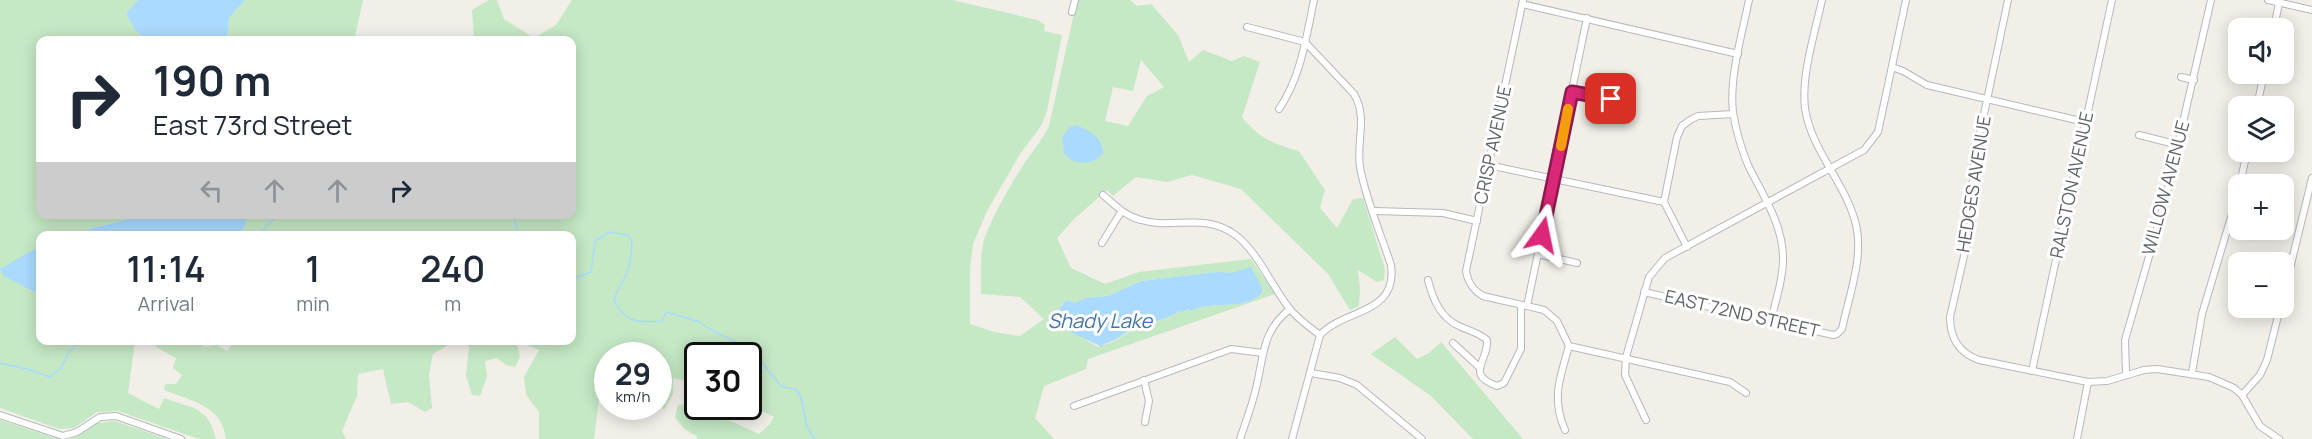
<!DOCTYPE html>
<meta charset="utf-8">
<style>
:root{--surface:#fff;--page:#f2f2f3;--text:#1f2937;--muted:#747a83}
body{margin:0;font-family:Manrope,sans-serif;background:var(--page);color:var(--text);height:100vh;display:flex;flex-direction:column;font-size:22px;white-space:nowrap}
*{box-sizing:border-box;margin:0}
p{font-size:20px;color:var(--muted)}
.icon{flex:none;width:33px;height:33px;fill:none;stroke:currentColor;stroke-width:2;stroke-linecap:round;stroke-linejoin:round}
.map{position:relative;flex:1;overflow:hidden}
.side{position:absolute;left:36px;top:231px;width:540px;height:114px;display:flex;flex-direction:column;background:var(--surface);border-radius:12px;box-shadow:0 3px 15px #0003}
.side>*{flex:none}
.banner{position:absolute;left:36px;top:36px;width:540px;height:183px;border-radius:12px;box-shadow:0 3px 15px #0003;background:#fff;color:var(--text);overflow:hidden}
.tools{position:absolute;left:2228px;top:18px;display:grid;gap:12px}
.tools a{display:grid;place-items:center;width:66px;height:66px;border-radius:12px;background:var(--surface);box-shadow:0 3px 15px #0003;font-size:30px}
.speed{position:absolute;left:594px;top:342px;display:flex;gap:12px;font-size:30px;font-weight:700;text-align:center}
.speed>*{display:grid;place-content:center;width:78px;height:78px;border-radius:50%;background:var(--surface);box-shadow:0 3px 15px #0003;line-height:1}
.speed small{font-size:15px;font-weight:400}
.speed .limit{border:3px solid #111;border-radius:9px;background:#fff;color:#111}
.pin{position:absolute;display:grid;place-items:center;width:51px;height:51px;color:#fff;margin:-26px;border-radius:12px;box-shadow:0 3px 9px #0006}
.me{position:absolute;width:66px;margin:-33px;rotate:12deg;stroke-linejoin:round;filter:drop-shadow(0 0 4px #0008)}
.turn{display:flex;align-items:center;gap:21px;height:126px;padding:0 18px;font-size:27px}
.turn .icon{width:78px;height:78px;stroke-width:2.5}
.turn b{display:block;font-size:42px;line-height:51px}
.lanes{display:flex;align-items:center;height:57px;padding:0 18px;background:#0003;justify-content:center;gap:30px;direction:ltr}
.lanes .off{opacity:.35}
.eta{display:flex;justify-content:space-evenly;align-items:center;height:102px;text-align:center}
.eta b{font-size:36px;font-weight:600;line-height:42px}
.map>svg:first-child{display:block}
</style>
<div class="map">
<svg width="2312" height="439" viewBox="0 0 2312 439">
<rect width="100%" height="100%" fill="#f1efe8"/>
<!-- green -->
<g fill="#c5e8c5" fill-rule="evenodd">
<path d="M0,0H138L126,13L135,30L147,40H40V214L139,215L133,218L92,228L80,235L40,236V246L32,252L28,289L40,295V340L135,341L128,393L159,409L164,398C193,409 208,406 216,439H199L118,411L97,412L74,428L59,429L0,408Z"/>
<polygon points="245,0 363,0 354,40 227,40 229,18"/>
<path d="M489,0H497L504,19L534,38L556,25L572,0H952L1038,20L1045,25L1044,31L1062,35L1047,111L1041,126L1020,154L987,211L973,244L970,269V324L994,332L1020,336L1044,319L1020,297L981,294C981,277 980,260 983,243C988,224 1014,178 1026,161C1034,149 1043,139 1049,126L1077,0H1130L1137,6L1151,4L1178,35L1189,62L1203,50L1232,61L1244,56L1260,62L1242,117C1259,138 1273,144 1299,151L1325,190L1320,208L1337,228L1353,199L1363,198L1385,269L1384,280L1377,282L1358,270L1360,290L1359,306L1350,310L1328,274L1241,189L1192,175L1167,182L1136,177L1113,196L1107,190L1074,219L1057,238L1071,268L1105,284L1139,272L1251,259L1275,294L1088,359L1086,369L1044,386L1035,418L1054,439H697V436L684,429L675,417L678,405L695,403L698,406L759,434L770,424L774,417L749,404L748,356H698L697,384L673,378V394L664,410L659,400L658,356H608L607,371L602,376L594,439H539V412L526,395L524,377L539,350L519,341L572,340V236H237L243,230L248,216L247,215L572,214V40H505L504,36L499,40H474L472,10ZM1141,60L1164,87L1147,96L1128,126L1105,121L1113,87L1133,91ZM1243,270L1262,288V293C1247,311 1212,300 1191,311L1188,309L1184,312L1180,311L1161,320L1134,329L1112,342L1098,347L1056,321L1057,312L1066,300L1075,303L1085,298L1108,296L1141,281L1217,272L1231,274Z"/>
<polygon points="1395,337 1417,359 1429,353 1441,342 1523,439 1473,439 1431,396 1371,354"/>
<path d="M235,340L516,341L520,357L515,367L506,365L497,358L485,361L487,377L480,396L472,395L466,375L469,346L455,341L433,354L429,375L432,408L425,412L408,402L391,404L383,369L358,374L357,396L342,431L346,439H226C222,405 191,401 164,390L165,384H176L182,375L173,368L176,358L156,347V341H206L203,347L217,345L227,351Z"/>
<polygon points="0,420 58,439 0,439"/>
<polygon points="114,421 168,439 71,439 97,423"/>
</g>
<!-- water -->
<g fill="#aadaff">
<polygon points="138,0 245,0 229,18 227,40 147,40 135,30 126,13"/>
<path d="M1076,125C1088,130 1103,137 1103,153C1094,166 1073,166 1064,153L1062,137L1070,127Z"/>
<polygon points="247,215 248,216 243,230 237,235 80,235 92,228 133,218 139,215"/>
<polygon points="40,246 40,295 4,276 0,269"/>
<path d="M1251,267L1262,288V293C1247,311 1212,300 1191,311L1188,309L1183,312L1180,311C1167,320 1149,322 1134,328C1124,333 1116,341 1104,344L1102,347L1071,332L1056,321L1057,312L1066,300L1075,303L1085,298L1108,296L1141,281L1217,272L1232,273Z"/>
</g>
<g fill="none" stroke-linecap="round" stroke-linejoin="round">
<!-- stream -->
<g stroke="#aadaff" stroke-width="1.5">
<polyline points="513,214 519,236"/>
<polyline points="256,236 277,216 282,214"/>
<path d="M572,276L578,277L591,272L595,241L610,232L628,235L632,242C631,252 631,266 626,275C621,286 617,288 614,301C627,324 637,322 662,321L666,312L700,322L708,328L753,351L781,386L797,390C808,407 800,423 815,439"/>
<polyline points="0,363 27,369 50,377 61,368 69,351 84,340"/>
</g>
<!-- minor casing -->
<g stroke="#b5b8bc" stroke-width="8">
<g id="minor">
<path d="M1523,0L1466,271C1468,283 1473,290 1483,296L1544,310L1557,321L1569,346"/>
<path d="M1749,0C1742,34 1729,78 1733,112C1736,131 1741,148 1748,165C1762,194 1783,224 1783,258C1783,279 1776,300 1771,320"/>
<path d="M2008,0L1974,162L1970,230L1950,317C1950,338 1959,353 1979,360L2088,382L2107,381L2144,370L2157,369L2209,377L2234,388L2242,395L2260,426L2279,439"/>
<polyline points="2268,0 2312,10"/>
<polyline points="1522,4 1738,54"/>
<polyline points="1072,12 1075,0"/>
<polyline points="1247,27 1305,42"/>
<polyline points="2274,28 2279,3"/>
<polyline points="1892,67 1903,71 1927,85 2085,122"/>
<polyline points="2181,77 2194,80"/>
<polyline points="1572,92 1611,99"/>
<polyline points="2257,106 2264,74"/>
<path d="M1279,109C1301,77 1306,38 1314,0"/>
<polyline points="2139,135 2179,145"/>
<polyline points="1488,165 1664,202"/>
<polyline points="2240,184 2247,152"/>
<path d="M1103,195C1115,205 1125,216 1141,220C1173,230 1202,212 1234,234C1257,250 1271,285 1289,308C1297,318 1309,327 1320,335"/>
<polyline points="1374,211 1443,213 1477,221"/>
<polyline points="1102,243 1121,212"/>
<polyline points="1687,247 1664,202 1677,137 1682,126 1690,120 1698,116 1733,114"/>
<polyline points="1538,254 1577,263"/>
<path d="M1428,280C1433,300 1441,319 1461,327C1471,331 1479,333 1487,340C1489,361 1464,374 1497,386L1504,383L1521,349V305"/>
<path d="M1644,292L1833,335L1837,334L1842,329C1849,295 1865,255 1855,221C1844,181 1811,150 1805,108C1801,75 1815,33 1822,0"/>
<polyline points="2283,297 2312,178"/>
<polyline points="1527,306 1587,18"/>
<polyline points="1453,343 1478,366"/>
<polyline points="1569,346 1730,382 1746,393"/>
<polyline points="2032,371 2112,0"/>
<polyline points="1311,373 1340,378 1357,385 1422,439"/>
<polyline points="2192,373 2202,314 2238,194"/>
<polyline points="2128,374 2126,372 2125,340 2165,201 2211,0"/>
<polyline points="1144,380 1149,401 1145,422"/>
<polyline points="2242,395 2260,375 2267,360 2280,308"/>
<polyline points="1074,406 1231,349 1263,353"/>
<polyline points="0,415 63,436 77,432 100,417 116,416 181,439"/>
<polyline points="1646,420 1625,375 1626,357 1649,277 1665,258 1864,150 1878,132 1906,0"/>
<path d="M1565,430C1551,398 1560,378 1569,346"/>
<path d="M1240,439C1246,421 1253,403 1257,384C1264,353 1263,330 1290,309"/>
<path d="M1292,439L1320,335C1345,308 1398,315 1391,265C1381,235 1365,197 1360,167C1356,141 1368,118 1354,94L1305,42"/>
<polyline points="2077,439 2088,382"/>
</g>
</g>
<!-- minor -->
<use href="#minor" stroke="#fff" stroke-width="6"/>
</g>
<g fill="none" stroke-linecap="round" stroke-linejoin="round">
<!-- route casing -->
<g stroke="#8e194d" stroke-width="15">
<polyline id="route" points="1542,235 1572,92 1611,99"/>
</g>
<!-- route -->
<use href="#route" stroke="#db2777" stroke-width="10"/>
<!-- slow -->
<polyline stroke="#f59e0b" stroke-width="10" points="1561,146 1568,109"/>
</g>
<g text-anchor="middle" stroke-width="6" stroke-linejoin="round" paint-order="stroke">
<!-- street labels -->
<g font-size="18" fill="#5f6368" stroke="#fff">
<text transform="translate(1493 145) rotate(-78)" y="6">CRISP AVENUE</text>
<text transform="translate(1974 184) rotate(-81)" y="6">HEDGES AVENUE</text>
<text transform="translate(2072 185) rotate(-78)" y="6">RALSTON AVENUE</text>
<text transform="translate(2166 188) rotate(-75)" y="6">WILLOW AVENUE</text>
<text transform="translate(1742 314) rotate(13)" y="6">EAST 72ND STREET</text>
</g>
<!-- water labels -->
<g font-size="20" font-style="italic" fill="#4174aa" stroke="#fff">
<text x="1100" y="328">Shady Lake</text>
</g>
</g>
</svg>
<div class="tools">
<a><svg class="icon" aria-label="sound" viewBox="0 0 24 24"><path d="M4 9h4l5-4v14l-5-4H4zM17 9q2 3 0 6"/></svg></a>
<a><svg class="icon" aria-label="layers" viewBox="0 0 24 24"><path d="M12 4l9 5-9 5-9-5zM3 14l9 5 9-5"/></svg></a>
<a>+</a>
<a>−</a>
</div>
<div class="speed"><div>29<small>km/h</small></div><div class="limit">30</div></div>
<div class="pin" style="left:1611px;top:99px;background:#d93025"><svg class="icon" aria-label="arrive" viewBox="0 0 24 24"><path d="M6 21V4h12l-3 4 3 4H6"/></svg></div>
<svg class="me" style="left:1542px;top:235px" viewBox="-20 -20 40 40"><path d="M0-17L14 15 0 8-14 15z" fill="#db2777" stroke="#fff" stroke-width="4"/></svg>
<div class="banner">
<div class="turn"><svg class="icon" aria-label="right" viewBox="0 0 24 24"><path d="M7 20v-9h11M14 6l5 5-5 5"/></svg><div><b>190 m</b>East 73rd Street</div></div>
<div class="lanes"><svg class="icon off" aria-label="left" viewBox="0 0 24 24"><path d="M17 20v-9H6M10 6l-5 5 5 5"/></svg><svg class="icon off" aria-label="ahead" viewBox="0 0 24 24"><path d="M12 20V5M6 11l6-6 6 6"/></svg><svg class="icon off" aria-label="ahead" viewBox="0 0 24 24"><path d="M12 20V5M6 11l6-6 6 6"/></svg><svg class="icon" aria-label="right" viewBox="0 0 24 24"><path d="M7 20v-9h11M14 6l5 5-5 5"/></svg></div>
</div>
<section class="side">
<div class="eta">
<div><b>11:14</b><p>Arrival</p></div>
<div><b>1</b><p>min</p></div>
<div><b>240</b><p>m</p></div>
</div>
</section>
</div>
